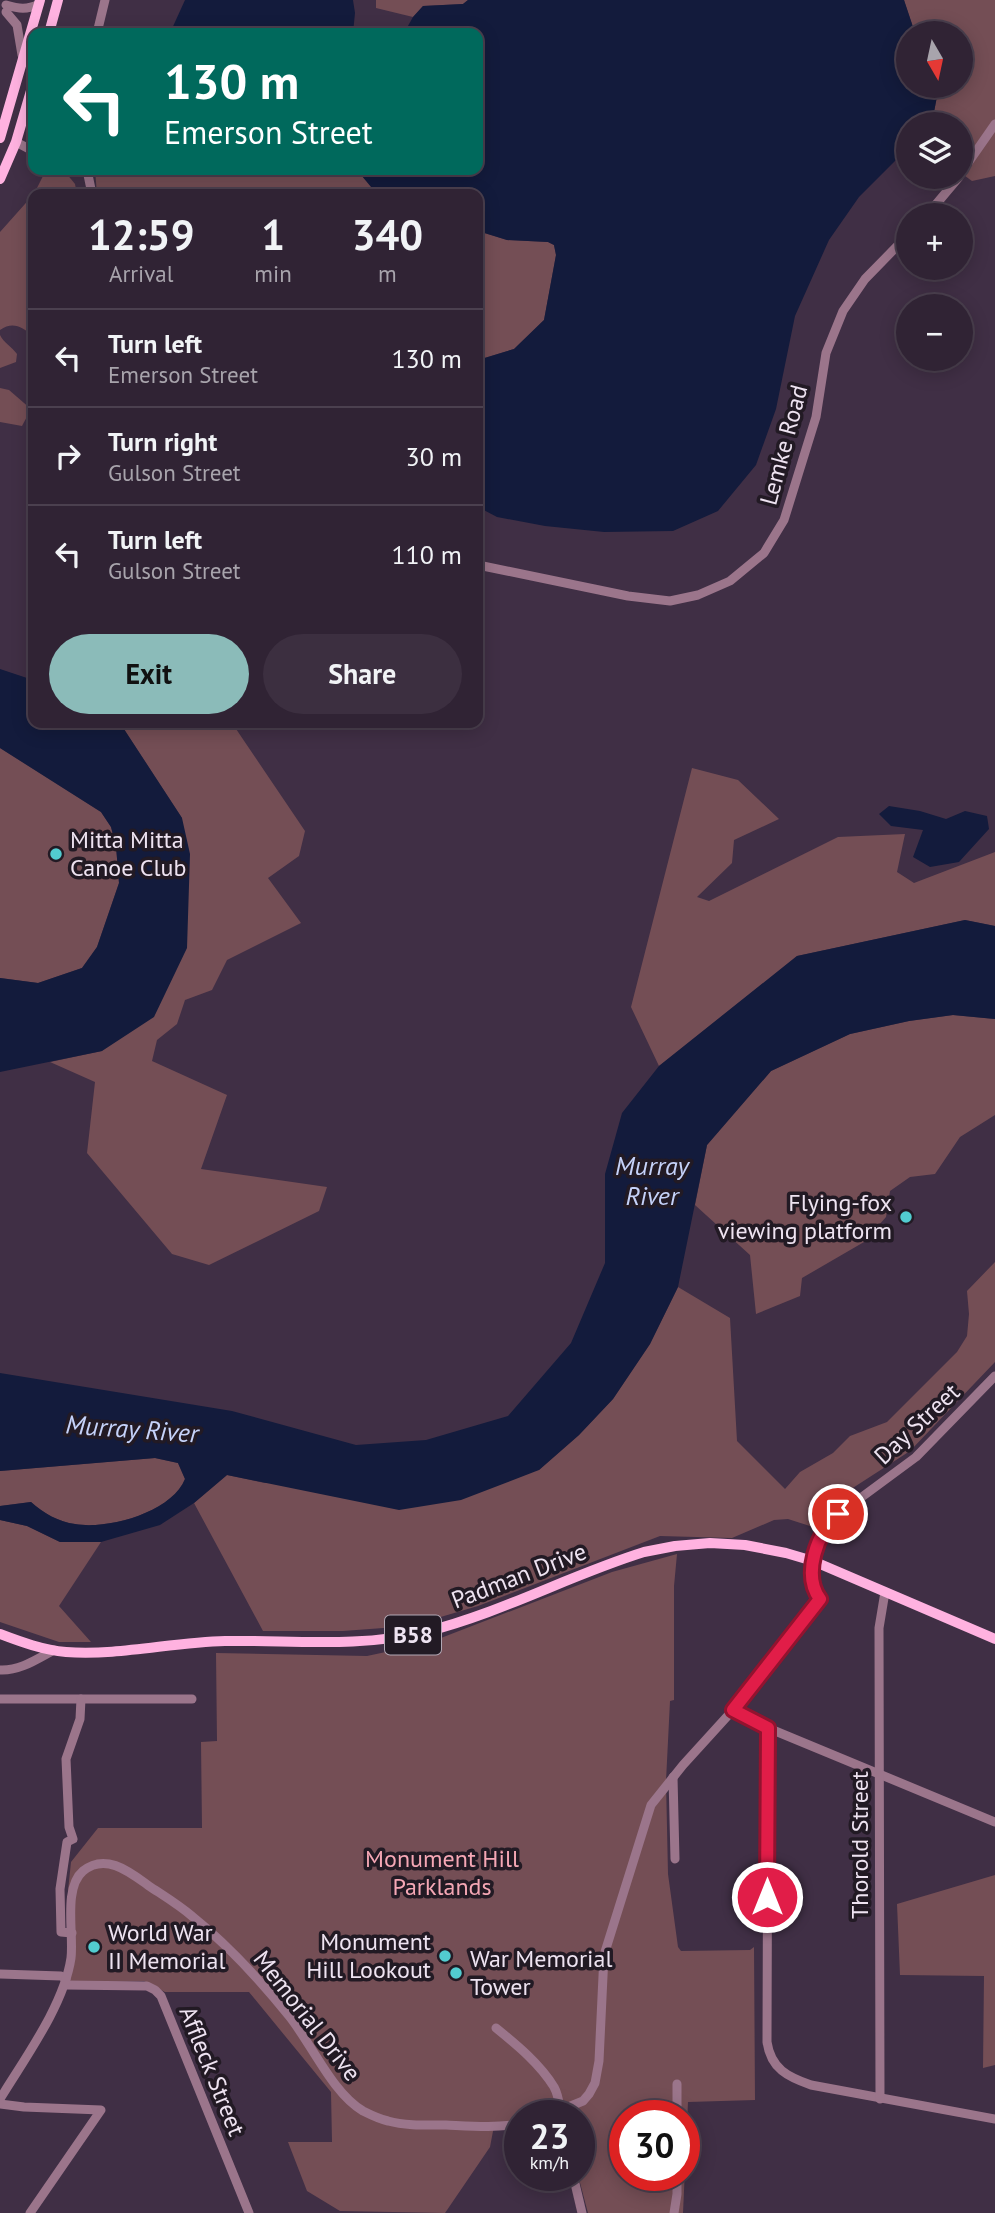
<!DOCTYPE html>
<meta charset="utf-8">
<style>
:root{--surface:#302334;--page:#3c2f40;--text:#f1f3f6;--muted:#a8a4ac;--line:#4b404f;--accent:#8bbbb9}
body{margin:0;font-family:"PT Sans",sans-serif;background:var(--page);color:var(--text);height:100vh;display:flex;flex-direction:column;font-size:26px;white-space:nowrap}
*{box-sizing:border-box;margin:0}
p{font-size:23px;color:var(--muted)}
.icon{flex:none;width:38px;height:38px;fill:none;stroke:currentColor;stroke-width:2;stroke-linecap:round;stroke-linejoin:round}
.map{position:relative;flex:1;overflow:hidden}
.side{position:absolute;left:28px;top:189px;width:455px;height:539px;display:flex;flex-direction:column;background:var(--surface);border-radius:14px;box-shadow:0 4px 18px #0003,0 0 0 2px var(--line)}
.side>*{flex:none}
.guide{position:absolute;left:28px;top:28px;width:455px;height:147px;border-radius:14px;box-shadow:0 4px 18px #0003,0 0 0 2px var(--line);background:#00695c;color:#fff;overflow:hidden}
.needle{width:46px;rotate:171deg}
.buttons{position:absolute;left:896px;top:21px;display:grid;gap:14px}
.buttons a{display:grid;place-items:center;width:77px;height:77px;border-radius:50%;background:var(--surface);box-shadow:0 4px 18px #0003,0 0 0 2px var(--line);font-size:35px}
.speed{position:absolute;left:504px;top:2100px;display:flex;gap:14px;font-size:35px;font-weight:700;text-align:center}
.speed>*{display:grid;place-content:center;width:91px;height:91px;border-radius:50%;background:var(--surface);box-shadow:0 4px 18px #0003,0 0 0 2px var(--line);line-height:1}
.speed small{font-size:18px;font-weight:400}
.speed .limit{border:10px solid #d22;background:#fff;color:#111}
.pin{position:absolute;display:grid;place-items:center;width:60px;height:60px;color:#fff;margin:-30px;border:4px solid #fff;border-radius:50%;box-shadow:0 2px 7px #0007}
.me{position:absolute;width:77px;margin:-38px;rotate:0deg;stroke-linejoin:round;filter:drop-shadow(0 0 5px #0008)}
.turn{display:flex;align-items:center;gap:24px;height:147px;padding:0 21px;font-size:32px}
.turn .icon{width:91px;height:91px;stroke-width:2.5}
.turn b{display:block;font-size:49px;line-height:60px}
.eta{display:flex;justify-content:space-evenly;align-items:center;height:119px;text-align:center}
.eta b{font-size:42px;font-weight:700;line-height:49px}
.primary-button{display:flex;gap:14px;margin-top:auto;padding:14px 21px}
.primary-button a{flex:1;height:80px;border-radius:42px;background:var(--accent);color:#111;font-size:28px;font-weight:700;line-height:80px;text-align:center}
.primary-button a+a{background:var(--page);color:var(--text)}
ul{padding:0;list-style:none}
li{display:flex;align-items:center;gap:21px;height:98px;padding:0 21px;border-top:2px solid var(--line)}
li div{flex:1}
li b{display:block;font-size:26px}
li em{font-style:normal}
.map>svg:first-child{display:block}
</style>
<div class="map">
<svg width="995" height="2213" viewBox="0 0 995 2213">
<rect width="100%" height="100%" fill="#402f45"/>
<!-- green -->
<g fill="#744e55" fill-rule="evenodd">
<polygon points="376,0 468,0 463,4 423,6 413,17 376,8"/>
<polygon points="904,0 995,0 995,176 972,181 961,173 961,124 926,124 934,112 939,86 961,86 961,33 915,33"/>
<polygon points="50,170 66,173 75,184 77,194 34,194 43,176"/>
<polygon points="95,170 357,170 377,194 97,194"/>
<path d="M33,195V336C22,327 13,321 0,330V232Z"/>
<polygon points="478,231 507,240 548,242 554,245 556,255 544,320 514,349 478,360"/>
<path d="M0,335C3,342 12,347 17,354L16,362L0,368Z"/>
<polygon points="0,388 9,390 31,409 22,426 0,422"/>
<polygon points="120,723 232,723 305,831 299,856 268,878 301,923 227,960 212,990 185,1000 177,1024 157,1040 152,1061 227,1095 201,1169 327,1187 319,1211 209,1265 172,1254 87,1153 95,1082 50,1062 102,1051 182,818"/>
<polygon points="0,748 101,812 111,827 116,846 119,883 97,947 82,968 38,983 0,978"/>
<polygon points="692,768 738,780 779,819 734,840 732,863 697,897 709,901 838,837 905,834 897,872 914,883 995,852 995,926 965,920 797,956 659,1066 631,1007"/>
<polygon points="953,1015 995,1019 995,1115 960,1137 935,1174 910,1177 890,1191 886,1217 864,1242 802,1278 800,1296 756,1314 750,1255 695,1205 707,1145 771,1071 850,1034 909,1021"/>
<polygon points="995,1262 995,1362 910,1451 845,1493 823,1510 813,1527 788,1519 774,1520 732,1538 660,1536 478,1606 410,1626 343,1631 263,1631 194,1503 227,1475 265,1483 539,1470 579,1435 613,1399 650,1344 678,1287 730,1318 737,1441 785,1489 800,1472 833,1453 850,1436 887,1422 957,1352 967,1336 969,1314 967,1291"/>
<path d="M155,1458L178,1463L185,1479C172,1512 108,1530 75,1524C59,1522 43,1513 31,1502L0,1506V1471Z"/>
<polygon points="0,1520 27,1526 60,1542 101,1542 59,1606 91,1642 59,1642 0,1622"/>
<path d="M677,1554L674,1586V1700L670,1701L666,1781L668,1874L678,1947L681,1951L750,1950L754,1947L755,2100L688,2102L683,2213H588L578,2175L579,2116H520V2124L494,2126L490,2147L445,2213L340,2211L307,2191L288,2142H332L331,2092L249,1992H165L144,1981L66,1983L74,1951L68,1891L71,1862L98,1828H202L201,1742L217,1741L216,1653L367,1656L428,1643L612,1572ZM625,2116H684V2175H625Z"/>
<polygon points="995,1875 995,2065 983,2068 984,1976 900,1975 897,1904"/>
</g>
<!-- water -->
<g fill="#131b3c">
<polygon points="185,0 353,0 355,13 353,33 170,33"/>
<polygon points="468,0 904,0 915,33 908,33 908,86 939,86 934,112 926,124 908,124 908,148 859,197 829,240 795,316 776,409 756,465 718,511 673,531 604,532 545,526 497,517 478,507 478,360 514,349 544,320 556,255 554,245 548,242 507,240 478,231 478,194 377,194 357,170 478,170 478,33 404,33 413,17 423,6 463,4"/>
<polygon points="0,669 33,680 33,723 120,723 182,818 190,854 187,948 154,1017 102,1051 0,1072 0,978 38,983 82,968 97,947 119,883 116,846 111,827 101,812 0,748"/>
<polygon points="889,806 920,811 946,819 965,811 987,816 989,829 959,862 930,867 913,857 923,830 891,826 879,814"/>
<path d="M965,920L995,926V1019L953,1015L909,1021L850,1034L771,1071L707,1145L678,1287L650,1344L613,1399L579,1435L539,1470L461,1500L399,1510L227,1475L194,1503L160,1525L101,1542H60L27,1526L0,1520V1506L31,1502C43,1513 59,1522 75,1524C108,1530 172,1512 185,1479L178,1463L155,1458L0,1471V1373L232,1411L356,1445L426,1440L508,1416L571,1343L605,1263V1174L622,1113L659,1066L797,956Z"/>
</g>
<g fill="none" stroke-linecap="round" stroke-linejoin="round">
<!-- minor -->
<g stroke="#9b758b" stroke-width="9">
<path d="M6,5C19,9 27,10 39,4"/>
<polyline points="6,12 17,25 22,55"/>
<polyline points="97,33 105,0"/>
<polyline points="16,142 33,151"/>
<polyline points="87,170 92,194"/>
<polyline points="961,173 995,124"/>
<polyline points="927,215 959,177"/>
<polyline points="478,565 628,596 670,601 698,595 730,581 764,553 784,520 816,417 826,353 843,311 865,279 908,235"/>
<path d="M0,1670C20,1671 37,1659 54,1650"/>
<polyline points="0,1699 192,1699"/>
<polyline points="733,1710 768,1728 995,1822"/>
<path d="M768,1728L767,2042C771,2069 788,2077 811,2085L995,2119"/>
<polyline points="673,1777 675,1859"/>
<polyline points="72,1933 61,1932 60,1889 67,1842 73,1839 69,1827 66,1759 80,1719 81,1699"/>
<polyline points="0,1974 61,1976 66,1979"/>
<polyline points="65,1985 147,1986 155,1990 161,1996 249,2213"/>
<path d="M496,2028C517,2045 540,2064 554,2087C559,2096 559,2105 561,2114"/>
<path d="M0,2099C25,2058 64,2005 71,1958C74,1934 63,1888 83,1871C106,1852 131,1873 149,1886C164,1896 179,1905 193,1917C228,1945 260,1980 289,2016C311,2043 333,2094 363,2111C371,2115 379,2119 388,2121C406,2126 427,2125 446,2125C470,2126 496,2128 520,2124"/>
<polyline points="880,2099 879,1628 885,1592"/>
<polyline points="0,2104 24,2107 101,2110 30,2213"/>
<polyline points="546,2116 583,2101 589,2094 595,2083 599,2061 604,1955 651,1805 683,1765 733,1710 820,1599 812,1586 813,1561 828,1522 916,1457 995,1376"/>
<polyline points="677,2116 677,2084"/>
<polyline points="573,2175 582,2213"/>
<polyline points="674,2213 677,2194 677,2175"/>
</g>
<!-- major -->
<g stroke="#ffb2e0" stroke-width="10">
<polyline points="49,33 58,0"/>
<polyline points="0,138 40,0"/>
<polyline points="0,179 16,142 33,84"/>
<path d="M0,1634C21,1642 43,1650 66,1652C118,1656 173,1642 225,1641C292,1640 359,1648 425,1632C501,1613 570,1575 644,1552L675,1546L710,1543L745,1545L786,1553L813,1561L995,1639"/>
</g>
</g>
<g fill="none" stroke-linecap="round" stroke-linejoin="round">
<!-- route casing -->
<g stroke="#92132f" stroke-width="18">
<path id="route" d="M767,1897L768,1728L733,1710L820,1599C802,1575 817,1532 838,1514"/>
</g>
<!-- route -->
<use href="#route" stroke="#e11d48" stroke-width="12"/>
</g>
<!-- markers -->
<g fill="#52ccd0" stroke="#221a24" stroke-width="2.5">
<circle cx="56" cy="854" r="7"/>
<circle cx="906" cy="1217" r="7"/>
<circle cx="94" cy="1947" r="7"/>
<circle cx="445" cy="1956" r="7"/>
<circle cx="456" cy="1973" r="7"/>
</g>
<g text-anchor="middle" stroke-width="7" stroke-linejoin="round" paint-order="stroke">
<!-- shield labels -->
<rect fill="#221a24" stroke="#b1a7b4" stroke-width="2" x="385" y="1615.5" width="56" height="39" rx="5"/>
<g font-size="23" font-weight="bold" fill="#eee3f1">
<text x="413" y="1643">B58</text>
</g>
<!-- street labels -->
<g font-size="24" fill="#eee3f1" stroke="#221a24">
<text transform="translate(784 445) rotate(-75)" y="8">Lemke Road</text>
<text transform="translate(917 1424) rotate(-43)" y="8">Day Street</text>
<text transform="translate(519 1576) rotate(-21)" y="8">Padman Drive</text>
<text transform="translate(860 1845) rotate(-90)" y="8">Thorold Street</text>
<text transform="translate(307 2016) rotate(52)" y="8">Memorial Drive</text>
<text transform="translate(212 2071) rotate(68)" y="8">Affleck Street</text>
</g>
<!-- poi labels -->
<g font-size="24" fill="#eee3f1" stroke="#221a24" text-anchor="start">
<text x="70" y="848">Mitta Mitta<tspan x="70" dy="28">Canoe Club</tspan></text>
<text x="892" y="1211" text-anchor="end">Flying-fox<tspan x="892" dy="28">viewing platform</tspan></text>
<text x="108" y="1941">World War<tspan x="108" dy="28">II Memorial</tspan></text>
<text x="431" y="1950" text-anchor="end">Monument<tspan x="431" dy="28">Hill Lookout</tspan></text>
<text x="470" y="1967">War Memorial<tspan x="470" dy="28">Tower</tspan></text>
</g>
<!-- park labels -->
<g font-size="24" fill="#f5a7b5" stroke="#221a24">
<text x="442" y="1867">Monument Hill<tspan x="442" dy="28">Parklands</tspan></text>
</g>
<!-- water labels -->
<g font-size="26" font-style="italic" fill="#c5d2f9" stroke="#221a24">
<text x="652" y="1175">Murray<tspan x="652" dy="30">River</tspan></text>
<text transform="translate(132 1429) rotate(4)" y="9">Murray River</text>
</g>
</g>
</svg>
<div class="buttons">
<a><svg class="needle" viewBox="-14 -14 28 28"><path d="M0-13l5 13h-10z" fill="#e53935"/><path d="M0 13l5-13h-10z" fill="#a8a4ac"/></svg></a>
<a><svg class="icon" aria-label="layers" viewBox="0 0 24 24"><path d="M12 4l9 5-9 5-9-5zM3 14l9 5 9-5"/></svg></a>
<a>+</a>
<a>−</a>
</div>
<div class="speed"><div>23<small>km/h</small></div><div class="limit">30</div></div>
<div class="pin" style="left:838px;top:1514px;background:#d93025"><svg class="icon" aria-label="arrive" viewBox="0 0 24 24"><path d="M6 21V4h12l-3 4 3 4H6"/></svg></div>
<svg class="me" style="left:767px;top:1897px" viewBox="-20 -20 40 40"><circle r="17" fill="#e11d48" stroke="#fff" stroke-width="3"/><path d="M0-11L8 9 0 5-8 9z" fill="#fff"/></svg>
<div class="guide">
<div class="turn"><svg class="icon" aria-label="left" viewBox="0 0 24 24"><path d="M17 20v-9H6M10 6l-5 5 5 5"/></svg><div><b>130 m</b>Emerson Street</div></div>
</div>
<section class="side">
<div class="eta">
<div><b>12:59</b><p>Arrival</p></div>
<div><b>1</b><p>min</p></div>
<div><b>340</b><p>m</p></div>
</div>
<ul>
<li><svg class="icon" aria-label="left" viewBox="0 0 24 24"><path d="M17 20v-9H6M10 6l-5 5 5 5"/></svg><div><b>Turn left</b><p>Emerson Street</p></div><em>130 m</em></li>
<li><svg class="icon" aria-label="right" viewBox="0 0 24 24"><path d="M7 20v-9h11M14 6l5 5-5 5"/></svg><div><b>Turn right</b><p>Gulson Street</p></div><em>30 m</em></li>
<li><svg class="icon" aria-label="left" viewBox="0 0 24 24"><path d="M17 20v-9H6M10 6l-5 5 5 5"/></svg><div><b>Turn left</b><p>Gulson Street</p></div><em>110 m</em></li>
</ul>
<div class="primary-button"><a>Exit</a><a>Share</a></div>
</section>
</div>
